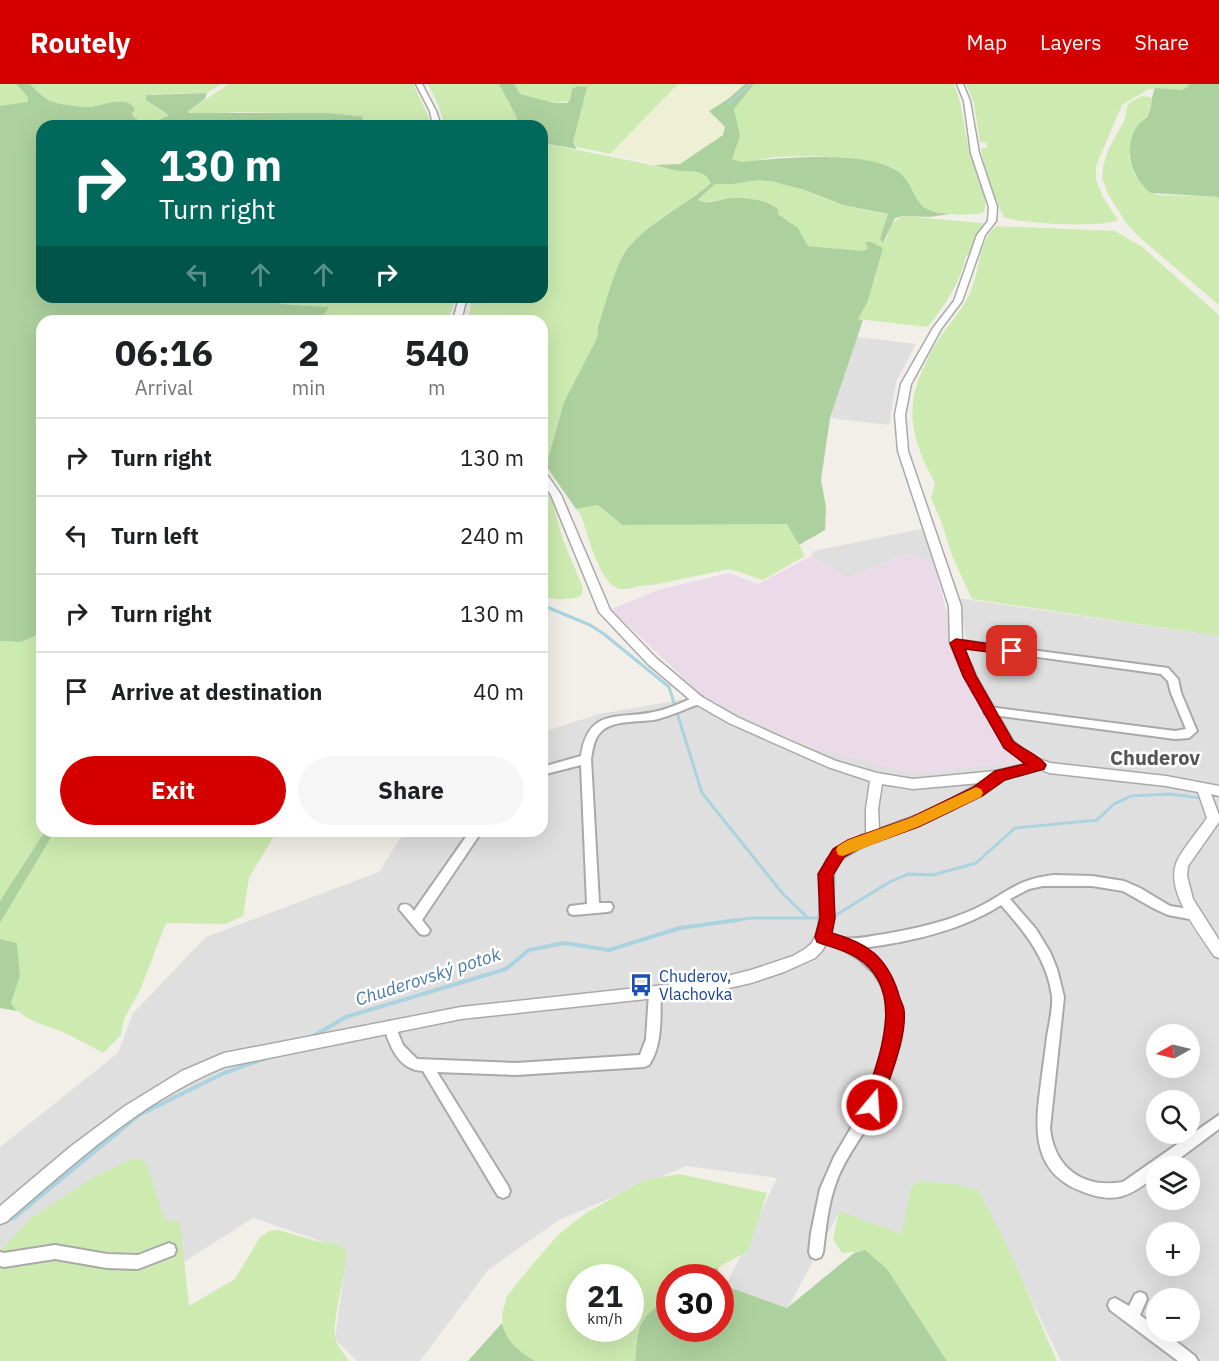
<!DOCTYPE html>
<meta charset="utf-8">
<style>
:root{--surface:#fff;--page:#f6f6f6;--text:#202124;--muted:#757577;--line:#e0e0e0;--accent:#d40000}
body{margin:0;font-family:"IBM Plex Sans",sans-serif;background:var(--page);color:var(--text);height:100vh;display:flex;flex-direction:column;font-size:22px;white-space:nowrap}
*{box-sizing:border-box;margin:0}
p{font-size:20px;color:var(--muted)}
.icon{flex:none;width:33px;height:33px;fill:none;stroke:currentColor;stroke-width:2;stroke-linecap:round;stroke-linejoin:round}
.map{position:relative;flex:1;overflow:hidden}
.panel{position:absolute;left:36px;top:231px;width:512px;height:522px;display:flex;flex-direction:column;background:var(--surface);border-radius:18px;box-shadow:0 6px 24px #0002}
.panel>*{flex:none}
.banner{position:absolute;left:36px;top:36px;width:512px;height:183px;border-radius:18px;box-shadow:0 6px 24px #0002;background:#00695c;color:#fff;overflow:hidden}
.needle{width:39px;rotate:262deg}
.buttons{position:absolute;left:1146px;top:940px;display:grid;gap:12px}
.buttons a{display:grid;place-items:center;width:54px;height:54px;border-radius:50%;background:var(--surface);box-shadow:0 6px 24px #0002;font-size:30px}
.speed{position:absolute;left:566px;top:1180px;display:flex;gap:12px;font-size:30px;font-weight:700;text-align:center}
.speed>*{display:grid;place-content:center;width:78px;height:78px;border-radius:50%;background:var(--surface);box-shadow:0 6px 24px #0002;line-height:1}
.speed small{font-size:15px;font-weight:400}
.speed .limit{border:9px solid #d22;background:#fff;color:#111}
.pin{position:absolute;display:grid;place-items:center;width:51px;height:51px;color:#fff;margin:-26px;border-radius:12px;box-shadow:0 3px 9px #0006}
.me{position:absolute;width:66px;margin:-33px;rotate:18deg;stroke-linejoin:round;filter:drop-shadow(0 0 4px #0008)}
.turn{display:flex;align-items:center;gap:21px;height:126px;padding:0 24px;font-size:27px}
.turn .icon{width:78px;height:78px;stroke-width:2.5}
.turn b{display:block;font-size:42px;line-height:51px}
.lanes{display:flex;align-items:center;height:57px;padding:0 24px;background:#0003;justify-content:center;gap:30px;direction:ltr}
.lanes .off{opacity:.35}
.eta{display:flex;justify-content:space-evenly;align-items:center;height:102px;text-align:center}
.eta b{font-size:36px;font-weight:700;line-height:42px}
.primary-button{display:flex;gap:12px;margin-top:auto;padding:12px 24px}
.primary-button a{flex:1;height:69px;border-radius:36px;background:var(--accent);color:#fff;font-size:24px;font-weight:700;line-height:69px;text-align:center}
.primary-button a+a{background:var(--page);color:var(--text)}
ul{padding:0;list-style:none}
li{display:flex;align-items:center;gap:18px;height:78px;padding:0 24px;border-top:2px solid var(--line)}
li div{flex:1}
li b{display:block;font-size:22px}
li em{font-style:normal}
header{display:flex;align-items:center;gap:36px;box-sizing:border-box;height:84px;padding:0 30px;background:var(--accent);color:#fff}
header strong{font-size:28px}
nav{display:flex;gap:33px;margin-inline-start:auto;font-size:21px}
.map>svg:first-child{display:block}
</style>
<header>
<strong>Routely</strong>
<nav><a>Map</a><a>Layers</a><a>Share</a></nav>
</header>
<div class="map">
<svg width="1219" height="1277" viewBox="0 0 1219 1277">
<rect width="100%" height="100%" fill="#f2efe9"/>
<!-- residential -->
<g fill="#e0dfdf" fill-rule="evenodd">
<polygon points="857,253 916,260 896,298 889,341 830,334"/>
<polygon points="925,444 933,476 904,471 847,494 811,472 814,467"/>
<path d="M957,514L1219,552V1277H1061L978,1106L902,1150L839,1128L788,1224L726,1202L777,1094L686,1082L559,1136L488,1186L420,1277H357L335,1255L347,1166L253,1134L184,1178L0,1231V1063L118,969L133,929L206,853L379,788L405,747H542V648L599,630L702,612L809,663L1019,679L1027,671L1014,660L975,590ZM1156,951H1190V984H1156ZM1156,1017H1190V1050H1156ZM1156,1083H1190V1116H1156ZM1156,1149H1190V1182H1156ZM1156,1215H1190V1248H1156Z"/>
</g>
<!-- industrial -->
<polygon fill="#ebdbe8" points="904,471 933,476 962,587 999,658 1019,679 912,689 809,663 702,612 611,525 661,505 729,489 758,500 811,472 847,494"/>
<!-- farmland -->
<polygon fill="#eef0d5" points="678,0 745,0 728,15 710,25 709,27 725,43 724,51 680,80 666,82 610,70"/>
<!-- grass -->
<g fill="#cdebb0" fill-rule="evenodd">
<polygon points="0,0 16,0 29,13 28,16 23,20 0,22"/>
<path d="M30,0H221L207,9L152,10L160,25L170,31L149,38L134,34L132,29L135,26C129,8 100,23 86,23C79,23 60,20 53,18C44,15 37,7 30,0Z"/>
<polygon points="229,0 413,0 427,29 431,42 364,42 361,32 344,30 239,28 194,30 188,27"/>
<polygon points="428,0 499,0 516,32 518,42 445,42 439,23"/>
<polygon points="514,0 586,0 585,3 573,7 569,17 554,19 519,10"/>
<polygon points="588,0 678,0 610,70 577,63 573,58"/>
<path d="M754,0H954C963,21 963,42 969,64C975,84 990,107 984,128C973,133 930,131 922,122C910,108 909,91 891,83C865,72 805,71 777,73C763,74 750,79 736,78L731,73L734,69V25Z"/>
<path d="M966,0H1189V3L1182,6L1149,5L1122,21L1096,82V96L1103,113L1118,136C1104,144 1019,140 1004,133C993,112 984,87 981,64H987V59L980,58L974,19Z"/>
<polygon points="1141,12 1151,13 1152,15 1148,30 1138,41 1133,53 1129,72 1135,91 1143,102 1157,111 1219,113 1219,221 1139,153 1126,139 1108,110 1102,94 1103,83 1108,66 1124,37 1128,20"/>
<path d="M542,59L677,86L701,88L708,92L711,99C685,121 650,137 627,165C616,179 604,224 598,243L597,254L564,318L546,382L542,379V237H465L469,231L472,213H542Z"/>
<path d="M759,96L791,101L843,121L889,131L880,155L885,158L892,139L903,132L983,139L969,170L966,172C960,200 945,220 928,243L858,235L868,217L883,164L866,159L868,164L863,167L808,162L798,144L778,130L775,122L771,120L732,114L703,119L698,117L715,100H733Z"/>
<path d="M996,142L1115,147L1141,162L1219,231V552L972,515L953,474L941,437L931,414L935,399C905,344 904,313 937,258C946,243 960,229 968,213C980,192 977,158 996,142Z"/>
<polygon points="271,213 456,213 451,228 445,237 319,237 328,223 280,220"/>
<path d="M542,398L551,414L563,456L583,504L581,512C568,516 554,517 542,511Z"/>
<path d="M598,421L622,441L788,440L805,472L763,496L730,485L653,501C641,500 630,506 620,505C600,502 587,448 581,431L576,425Z"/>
<polygon points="42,549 42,747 45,747 0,817 0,557 21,558"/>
<path d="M55,747H277L249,794L243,832L226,840L166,839L140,906L124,935L121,951L103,969C90,962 78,955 65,949C45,940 24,938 11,919L20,892L17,859L0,855V839Z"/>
<path d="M132,1075H143L148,1084L165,1136L180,1138L189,1222L235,1195L260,1153L269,1147L279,1146L316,1157L334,1159L347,1166C347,1187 330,1241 336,1257C339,1264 345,1271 349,1277H0V1167L31,1134L89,1096Z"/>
<path d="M679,1090L767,1109L748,1167L699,1194H669V1213C637,1238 639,1236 635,1277H535L515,1265L508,1255L503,1246L502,1230L507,1212L532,1181L558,1151L583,1131L644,1096ZM579,1194H630V1245H579Z"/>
<polygon points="919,1097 955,1100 978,1106 1007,1161 1057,1277 947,1277 887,1185 865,1167 842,1169 833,1155 839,1127 902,1150 911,1104"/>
</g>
<!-- forest -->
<g fill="#add19e">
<path d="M16,0H30C37,7 44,15 53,18C60,20 79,23 86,23C100,23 129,8 135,26L132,29L134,34C147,40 157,38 169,31L146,16V11L207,9L205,15L188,27L190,29H326L362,32L364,42H42V213H271L280,220L329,223L319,237H42V549L21,558L0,557V22L27,18L28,13Z"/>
<polygon points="499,0 514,0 520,10 554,19 567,19 570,16 572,5 578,2 585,3 588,0 573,58 577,65 542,59 542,42 518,42 516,32"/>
<path d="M745,0H754L734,25L740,52L732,75L741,78C780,74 862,66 896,86C911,94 914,119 927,125C934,129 942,129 950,130L930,133L903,132L895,134L883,159L880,155L888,130L843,121L805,106L774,98L759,96L733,100H715L698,116C706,122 720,115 731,114C744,113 768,116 778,125V130L798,144L808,162L863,167L868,164L865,158H871L883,164L868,217L858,235L863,236L830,334L821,396L826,423L825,446L799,461L787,440L622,441L598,421L576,425L546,382L564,318L597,254L598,243C604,224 616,179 627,165C650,137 685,122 711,99C704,85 694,88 680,87C672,86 663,83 655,81L680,80L723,51L725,43L709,27L728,15Z"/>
<path d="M1189,0H1219V113L1151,109C1131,94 1122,63 1138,41C1141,37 1146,35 1148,31C1152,22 1151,13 1155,4L1182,6L1188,3Z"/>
<polygon points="45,747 55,747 0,839 0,817"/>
<polygon points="0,855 17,859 20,892 11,919 17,927 0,924"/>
<path d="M865,1166L887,1185L947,1277H635C639,1238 637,1237 669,1213V1245H720V1194H699L717,1183L726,1202L787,1224L854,1169Z"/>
<path d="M502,1239C506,1258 519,1267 535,1277H468Z"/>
</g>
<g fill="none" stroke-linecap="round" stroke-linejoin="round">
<!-- stream-far2 -->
<polyline stroke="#aad3df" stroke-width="2" points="728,20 751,0"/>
<!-- stream-far1 -->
<g stroke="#aad3df" stroke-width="3">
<polyline points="542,521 590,541 604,550 669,603 702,709 783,810 807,833"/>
<polyline points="831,834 888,799 908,790 933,791 976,779 1015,744 1097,736 1114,720 1131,712 1169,710 1202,714"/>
<polyline points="727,837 752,834 821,834"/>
</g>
<!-- stream -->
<g stroke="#aad3df" stroke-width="4">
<polyline points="310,954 346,933 506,885 529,866 564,859 609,866 680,844 738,836"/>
<polyline points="0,1140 14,1134 139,1031 224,989 266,974"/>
</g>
<!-- minor casing -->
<g stroke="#a9a9a9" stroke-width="4">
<g id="minor">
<polygon points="956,556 1168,584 1178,595 1181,609 1197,647 1189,654 1175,655 985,630 984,627 989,623 1175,647 1186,645 1171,609 1168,597 1161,590 952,561 951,559 952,557"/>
<path d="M698,612L702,613L703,616L702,619C687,624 673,631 658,635C641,639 617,635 603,646C594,653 593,664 591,675L599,819H611L613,823L611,827L607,828L574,831L570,830L568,826L570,822L587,820L581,681L542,691V683L581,672C589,621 620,637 658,627C672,624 684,617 698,612Z"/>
<path d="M470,747H482L422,836L430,846L428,850L424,851L420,850L399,825L401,821C408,819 410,822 414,827Z"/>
<path d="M1054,791L1092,792L1124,797L1140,804L1170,822L1195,826L1199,827L1201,831L1199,835L1195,836L1168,831L1153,824L1123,807L1092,802H1043L1029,805L1010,815L1036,845L1050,868L1057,885L1064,913L1050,1044C1054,1084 1083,1105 1123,1098L1219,1031V1045L1168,1083H1156V1092C1130,1112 1115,1121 1081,1107C1035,1089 1034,1050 1040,1007C1042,989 1045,971 1047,953C1049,940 1053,925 1052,912C1047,875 1025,848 1001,821C961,847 909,858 862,864C909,893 903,940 890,986C886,1001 882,1016 875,1029C863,1052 846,1072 837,1096C828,1119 826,1144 823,1168L821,1173L816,1175L811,1173L809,1168L811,1149L820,1105L834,1073L868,1015L883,964L888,929L886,913L881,900L873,888L859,875L843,865L819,857L817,853L819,849C826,847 829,851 836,853C848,856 861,854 872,852C905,847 940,840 970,827C1003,813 1014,795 1054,791Z"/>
<path d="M655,903L659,905L661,909C660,933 663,960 649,981L644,983L516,991L437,988L508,1102L510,1107L508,1112L503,1114L498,1112L423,987C399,986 390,963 384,943L386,939L390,937L394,939L403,961L417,975L516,979L640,971L646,955L649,909L651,905Z"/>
<polygon points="169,1159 174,1161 176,1166 174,1171 138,1185 107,1184 55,1175 4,1183 0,1182 0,1168 4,1169 55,1161 107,1170 138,1171"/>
<polygon points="1140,1208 1145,1210 1147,1215 1140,1231 1156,1243 1156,1248 1164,1248 1195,1272 1198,1277 1178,1277 1110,1226 1108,1221 1110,1216 1115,1214 1129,1222 1135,1210"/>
</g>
</g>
<!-- tertiary casing -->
<g stroke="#a9a9a9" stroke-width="3">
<g id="tertiary">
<polygon points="416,0 422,0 436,27 441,42 433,42 430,27"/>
<path d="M957,0H963L970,17L979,69L997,123L996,137L985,151L962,217L941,245L911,300L905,331L908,367L961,522L962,559L976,592L1013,657L1031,672L1050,679L1166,692L1219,702V712L1211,710L1219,731V738L1188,782L1187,792L1193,815L1219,856V874L1214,872C1200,850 1166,809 1176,780C1180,768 1199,746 1207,734L1198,708L1166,702L1049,689L1040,685L1002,696L951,727L917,743L870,759L845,773L837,781L834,789L833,840L828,856L822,867L815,874L784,888L751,899L711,908L461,935L224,983C141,1017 74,1080 6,1138L0,1140V1122L70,1063L125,1022L182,987L224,969L461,923L711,896L751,886L793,872L805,865L812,859L816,851L819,840L821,789L827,775L843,760L866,749V725L870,697L828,683L729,639L694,619L648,580L599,528L551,411L542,398V388L546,389L561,411L610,526L656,574L702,613L737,633L783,654L836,677L877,689L913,695L996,687L1026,680L1005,663L964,592L950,559L949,522L898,367L895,331L901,300L933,244L954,217L977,151L988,137L989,123L971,69L964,17ZM980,699L931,726L879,745L878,725L882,700L913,705Z"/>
<polygon points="459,213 467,213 461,237 453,237"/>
</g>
</g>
<!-- minor -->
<use href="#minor" fill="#fff" fill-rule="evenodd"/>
<!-- tertiary -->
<use href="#tertiary" fill="#fff" fill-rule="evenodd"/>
</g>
<!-- route -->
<path fill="#d40000" stroke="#8a0000" stroke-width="1.5" d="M956,555L1017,564L1019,567L1012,571L965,565L976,592L1013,657C1023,666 1039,671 1046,681L1044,685L1005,696L982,712L920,742L858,765L844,773L833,791L835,834L832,849C867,859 886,872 898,908C899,914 903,920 904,926C907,954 889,994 881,1021L878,1027L872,1029L866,1027L863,1021C878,976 909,905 856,873C844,866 831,863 817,858L815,853L820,834L818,790L833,765L848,756L910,734L972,704L995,687L1025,680L1004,664L963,592L950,559Z"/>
<!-- slow -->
<polygon fill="#f59e0b" points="976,703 981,705 983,709 981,713 920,742 843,772 838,771 836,766 838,762 848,756 910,734"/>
<!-- icons -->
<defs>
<g id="bus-bare" transform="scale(1.8)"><path d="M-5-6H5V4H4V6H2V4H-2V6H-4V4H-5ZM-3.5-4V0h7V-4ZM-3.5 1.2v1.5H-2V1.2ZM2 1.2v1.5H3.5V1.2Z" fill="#1a4fb4" stroke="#fff" stroke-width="2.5" paint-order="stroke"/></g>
</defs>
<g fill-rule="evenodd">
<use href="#bus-bare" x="641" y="901"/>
</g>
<g text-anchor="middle" stroke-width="5" stroke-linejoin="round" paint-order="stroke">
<!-- transit labels -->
<g font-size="16" fill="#164399" stroke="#fff" text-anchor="start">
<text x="659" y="898">Chuderov,<tspan x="659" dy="18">Vlachovka</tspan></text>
</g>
<!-- water labels -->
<g font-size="18" font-style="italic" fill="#4a7aab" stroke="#fff">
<text transform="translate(428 893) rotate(-18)" y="6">Chuderovský potok</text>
</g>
<!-- quarter labels -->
<g font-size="20" font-weight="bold" fill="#555" stroke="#fff">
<text x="1155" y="681">Chuderov</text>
</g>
</g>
</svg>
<div class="buttons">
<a><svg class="needle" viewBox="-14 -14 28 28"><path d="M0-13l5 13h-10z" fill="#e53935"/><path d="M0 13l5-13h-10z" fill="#757577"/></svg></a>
<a><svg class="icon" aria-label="search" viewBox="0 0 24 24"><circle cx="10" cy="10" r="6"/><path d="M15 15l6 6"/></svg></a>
<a><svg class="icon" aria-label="layers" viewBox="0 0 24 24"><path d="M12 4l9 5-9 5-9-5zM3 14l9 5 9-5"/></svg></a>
<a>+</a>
<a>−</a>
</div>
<div class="speed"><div>21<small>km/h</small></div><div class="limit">30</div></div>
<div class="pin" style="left:1012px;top:567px;background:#d93025"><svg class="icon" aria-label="arrive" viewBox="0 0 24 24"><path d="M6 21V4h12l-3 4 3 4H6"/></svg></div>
<svg class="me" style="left:872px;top:1021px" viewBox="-20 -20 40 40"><circle r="17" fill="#d40000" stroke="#fff" stroke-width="3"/><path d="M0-11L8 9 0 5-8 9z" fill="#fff"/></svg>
<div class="banner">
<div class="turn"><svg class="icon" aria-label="right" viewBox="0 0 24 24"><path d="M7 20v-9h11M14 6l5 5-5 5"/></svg><div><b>130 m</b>Turn right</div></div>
<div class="lanes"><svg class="icon off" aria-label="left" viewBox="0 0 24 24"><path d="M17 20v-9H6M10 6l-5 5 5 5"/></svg><svg class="icon off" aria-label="ahead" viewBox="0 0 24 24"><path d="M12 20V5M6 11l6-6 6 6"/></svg><svg class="icon off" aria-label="ahead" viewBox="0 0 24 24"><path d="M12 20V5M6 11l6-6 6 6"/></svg><svg class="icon" aria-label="right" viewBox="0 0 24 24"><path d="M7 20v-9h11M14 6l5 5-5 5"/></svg></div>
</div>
<section class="panel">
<div class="eta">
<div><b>06:16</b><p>Arrival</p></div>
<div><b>2</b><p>min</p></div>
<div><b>540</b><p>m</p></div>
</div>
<ul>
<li><svg class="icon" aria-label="right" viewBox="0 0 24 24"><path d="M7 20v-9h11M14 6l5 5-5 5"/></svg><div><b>Turn right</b></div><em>130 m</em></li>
<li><svg class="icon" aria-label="left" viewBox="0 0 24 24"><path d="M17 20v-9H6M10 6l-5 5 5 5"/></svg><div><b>Turn left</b></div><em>240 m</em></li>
<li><svg class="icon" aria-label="right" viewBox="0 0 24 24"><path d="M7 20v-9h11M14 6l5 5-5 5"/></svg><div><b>Turn right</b></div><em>130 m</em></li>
<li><svg class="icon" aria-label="arrive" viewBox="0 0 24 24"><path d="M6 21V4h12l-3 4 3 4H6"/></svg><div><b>Arrive at destination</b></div><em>40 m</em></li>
</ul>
<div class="primary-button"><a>Exit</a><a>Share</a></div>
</section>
</div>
